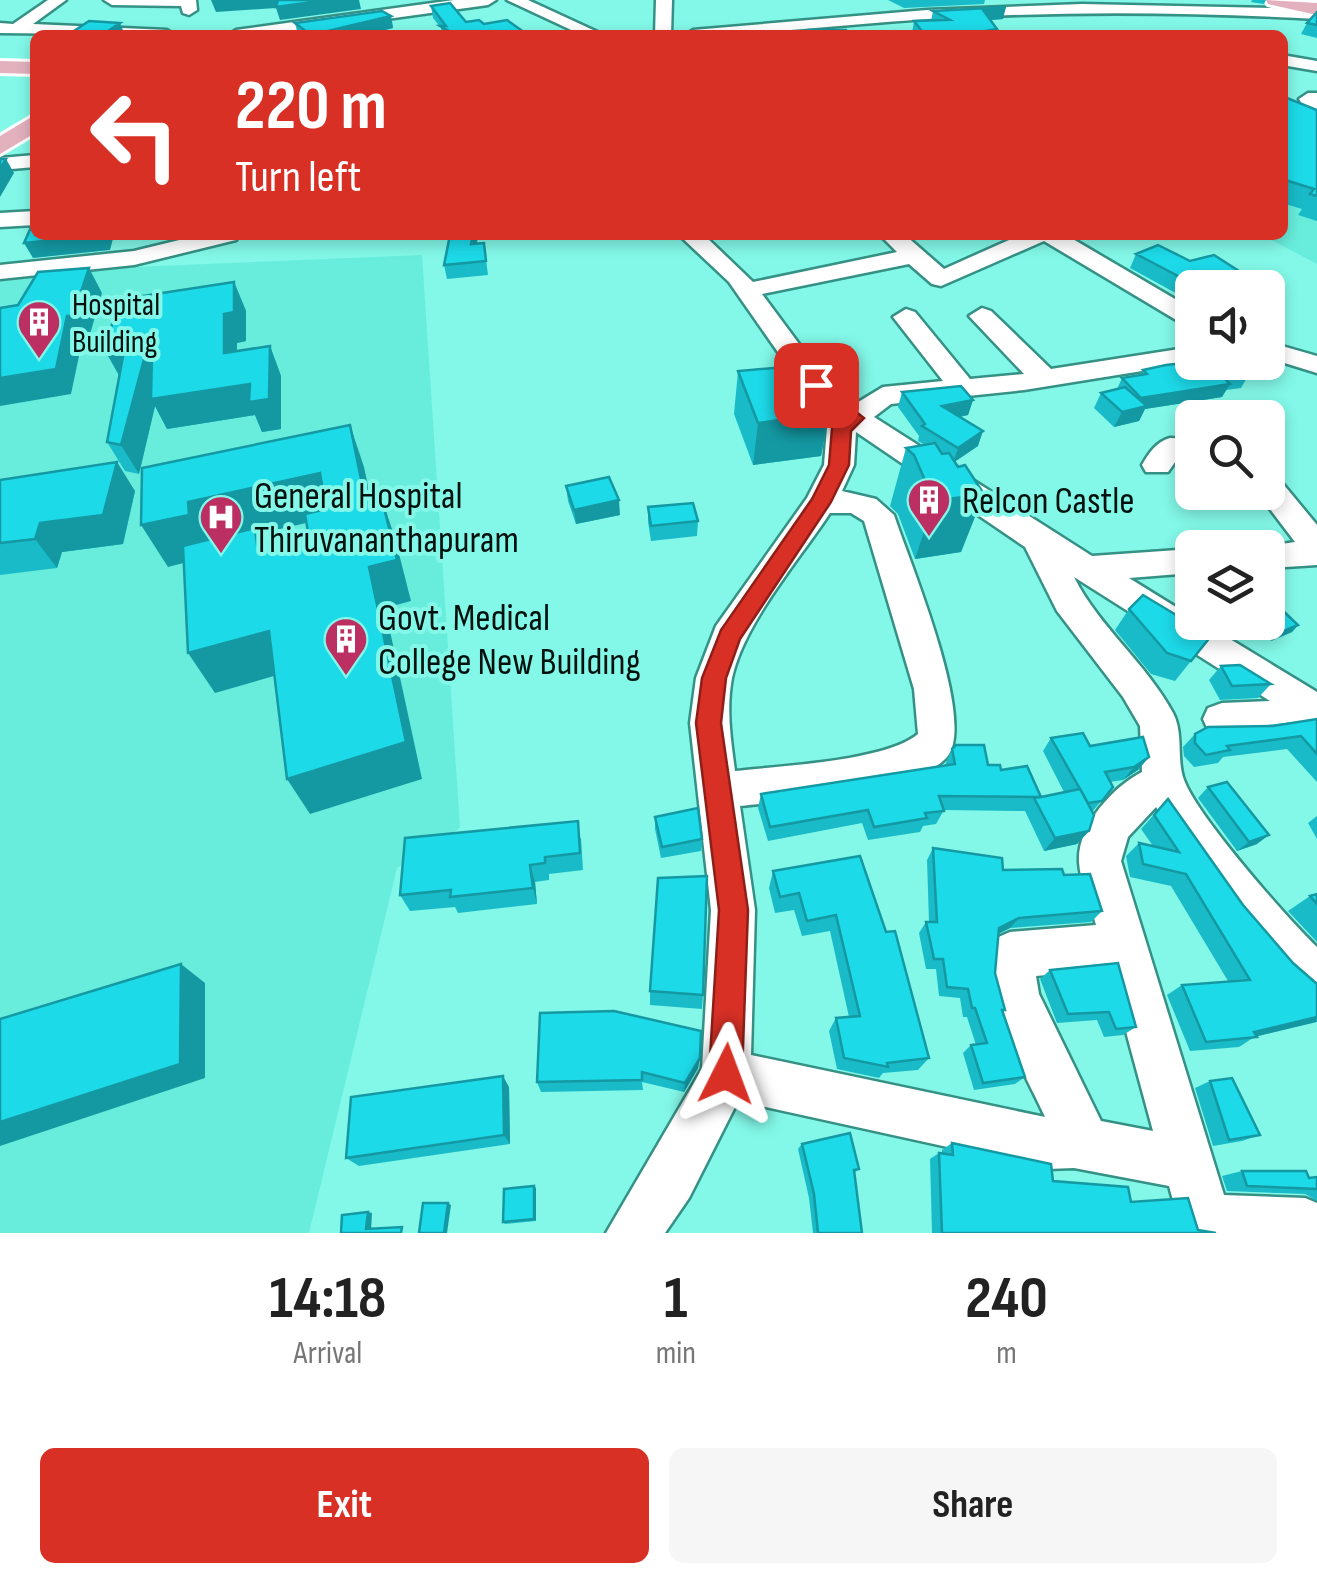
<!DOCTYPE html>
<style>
:root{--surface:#fff;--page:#f6f6f6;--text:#222;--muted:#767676;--accent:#d93025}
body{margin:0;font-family:"Sofia Sans Condensed",sans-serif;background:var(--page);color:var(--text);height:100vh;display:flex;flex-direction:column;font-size:38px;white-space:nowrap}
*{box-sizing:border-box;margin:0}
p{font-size:32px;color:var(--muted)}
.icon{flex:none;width:55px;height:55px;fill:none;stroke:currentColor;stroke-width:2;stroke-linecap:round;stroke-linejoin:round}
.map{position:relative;height:1233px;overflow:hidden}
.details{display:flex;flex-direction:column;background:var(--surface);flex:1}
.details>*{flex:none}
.hud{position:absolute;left:30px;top:30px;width:1258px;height:210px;border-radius:15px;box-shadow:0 5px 15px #0003;background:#d93025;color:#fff;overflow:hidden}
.fabs{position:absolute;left:1175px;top:270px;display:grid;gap:20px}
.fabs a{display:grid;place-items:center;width:110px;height:110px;border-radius:15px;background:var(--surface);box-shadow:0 5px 15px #0003;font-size:50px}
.pin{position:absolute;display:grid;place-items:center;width:85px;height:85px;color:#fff;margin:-42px;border-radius:20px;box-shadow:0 5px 15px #0006}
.me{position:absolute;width:110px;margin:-55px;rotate:3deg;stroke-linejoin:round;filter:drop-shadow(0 0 8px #0008)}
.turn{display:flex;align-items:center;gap:35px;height:210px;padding:0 40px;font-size:45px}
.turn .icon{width:130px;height:130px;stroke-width:2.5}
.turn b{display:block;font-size:70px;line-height:85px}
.eta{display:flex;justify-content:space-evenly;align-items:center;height:170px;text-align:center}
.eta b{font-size:60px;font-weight:700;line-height:70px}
.button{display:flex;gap:20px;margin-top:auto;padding:20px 40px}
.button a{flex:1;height:115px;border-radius:15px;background:var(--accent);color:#fff;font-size:40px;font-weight:700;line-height:115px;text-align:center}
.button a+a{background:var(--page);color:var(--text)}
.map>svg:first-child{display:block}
</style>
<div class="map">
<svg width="1317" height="1233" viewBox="0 0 1317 1233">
<rect width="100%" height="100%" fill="#83f8e8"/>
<!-- built -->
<g fill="#68eddc">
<polygon points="1283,116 1317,131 1317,264 1262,235 1282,235"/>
<polygon points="422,255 460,828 397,868 309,1233 0,1233 0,281 133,267"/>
</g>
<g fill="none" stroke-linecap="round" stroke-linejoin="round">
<!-- minor casing -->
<g stroke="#359185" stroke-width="5">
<g id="minor">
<polygon points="48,0 66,0 33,24 167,30 175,35 0,33 0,23 13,24"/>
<polygon points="104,0 196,0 197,10 189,15 183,13 181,6 112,5"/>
<polygon points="454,0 496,0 488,5 271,35 228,35 236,30"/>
<polygon points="507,0 528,0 604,35 582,35"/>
<polygon points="656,0 672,0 671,35 655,35"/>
<path d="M1082,4L1317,9V19C1187,12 1058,11 928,19C847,24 766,35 685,35L693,30L927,10Z"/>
<polygon points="1282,55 1317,61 1317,71 1282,65"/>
<polygon points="1308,93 1317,93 1317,119 1310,117 1299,99"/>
<polygon points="35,155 35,167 0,170 0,158"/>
<polygon points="35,211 35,225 0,227 0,213"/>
<polygon points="200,235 239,235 236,240 134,265 0,279 0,265 134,251"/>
<path d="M679,235H704L753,282L897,252L880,235H905L944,269L1020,235H1066L1192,309V327L1183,324L1044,241L941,286L932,284L909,264L762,294L825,379L855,404L883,387L943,381L893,317L906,309L915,312L970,379L1024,374L969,316L982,308L991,311L1051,369L1192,347V363L1024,390L891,404L874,417L1092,556L1192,549V573L1129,578L1192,617V622H1202L1317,692V727C1303,723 1290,731 1276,733C1255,736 1228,737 1208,730L1203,719L1208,708L1222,703L1270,701L1074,577C1099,627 1146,663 1173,713C1184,734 1176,759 1184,780C1197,816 1287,918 1317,947V1003C1275,986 1180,851 1156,807L1128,837L1121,861L1224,1195L1305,1198L1317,1203V1233H1182L1169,1186L1074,1168L1048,1169L738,1101L689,1198L665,1233H606L702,1069L711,910L690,723L696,678L716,626L807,498L824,465L827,428L837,418L805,391L729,282ZM856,432L1025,547L1057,611L1123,697L1140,726L1142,772C1113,787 1077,826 1079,862C1080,882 1091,906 1096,925L1010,932L994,939C973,989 1024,1070 1045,1117L751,1055L755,910L740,806C786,801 918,791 947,757C977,721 909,561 894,515L876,499L842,491L854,465ZM830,513H851L864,521L914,689L918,734C887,761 779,766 735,771C731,740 726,710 732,678C744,623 799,560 830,513ZM1109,969L1153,1131L1101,1121L1039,994L1036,976Z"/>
<polygon points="1268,342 1317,356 1317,373 1268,358"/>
<path d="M1170,438L1192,439V459L1178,458L1168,472H1146L1142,465C1149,453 1156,442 1170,438Z"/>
<polygon points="1268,475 1279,479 1317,525 1317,565 1268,568 1268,548 1256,548 1295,542 1257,492 1268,492"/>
</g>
</g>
<!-- major casing -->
<g stroke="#fff" stroke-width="6">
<g id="major">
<polygon points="1266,0 1317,3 1317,15 1268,4"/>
<polygon points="0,61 35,62 35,74 0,73"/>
<polygon points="35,115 35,133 0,154 0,136"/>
</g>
</g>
<!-- minor -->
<use href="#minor" fill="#fff" fill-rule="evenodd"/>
<!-- major -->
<use href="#major" fill="#e3b1be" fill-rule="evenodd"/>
</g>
<!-- wall -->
<g fill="#19bbc8">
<polygon points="888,0 993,0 985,0 984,4 904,8"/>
<polygon points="1252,0 1266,0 1264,4 1251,2"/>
<polygon points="431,6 466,22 528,35 442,35 441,28 433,18"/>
<polygon points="933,11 1003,19 991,20 996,35 913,35 912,33 914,21 931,21"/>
<polygon points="1317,12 1317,38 1301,34 1307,23"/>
<polygon points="391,16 393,28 365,35 298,35 295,23"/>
<polygon points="1282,96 1317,110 1317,221 1298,215 1302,209 1282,203"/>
<polygon points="450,235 478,235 477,244 484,243 488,275 447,279 444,265"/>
<polygon points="1136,254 1190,261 1242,273 1234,288 1192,288 1192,302 1130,268"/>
<polygon points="234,282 246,311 246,341 237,343 237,351 270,346 281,376 281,429 262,432 255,415 167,429 155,406 139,474 125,471 107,442 119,376 107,354"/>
<polygon points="1143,370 1248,376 1241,388 1226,390 1222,397 1145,409 1139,421 1114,427 1094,408 1101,393 1117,389 1122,378 1141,375"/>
<polygon points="738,371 829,413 821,456 753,465 734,414"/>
<polygon points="902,392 973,400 968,415 960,417 978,446 955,461 984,494 961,552 915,559 898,514 890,506 906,448 925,445 918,441 919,436 898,407"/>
<polygon points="0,480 135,491 123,544 62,552 57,568 0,575"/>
<polygon points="566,486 620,515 576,524 568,501"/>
<polygon points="648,507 698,521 697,536 651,541 648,522"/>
<polygon points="1129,609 1211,636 1175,681 1151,674 1115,630"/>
<polygon points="1252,622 1268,622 1298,625 1292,632 1271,641"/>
<polygon points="1221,666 1271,684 1258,698 1220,700 1209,680"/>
<polygon points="1317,719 1317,782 1287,749 1223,757 1218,763 1194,767 1184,756 1183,747 1195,734"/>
<polygon points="1051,738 1149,757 1138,770 1123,780 1110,782 1113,787 1092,812 1089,831 1077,844 1044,851 1025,811 944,810 936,824 923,826 920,832 868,840 862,823 768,841 758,808 761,794 945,765 952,749 1001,770 1041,797 1064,792 1043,751"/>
<polygon points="1208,787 1257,844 1237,851 1198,798"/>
<polygon points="1168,799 1243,905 1293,963 1317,984 1317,1022 1256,1036 1239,1047 1190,1051 1167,995 1182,985 1228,981 1171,886 1130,877 1126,856 1139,843 1153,846 1141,829"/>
<polygon points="1317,816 1317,839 1308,823"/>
<polygon points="655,817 702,839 701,851 661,858 655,829"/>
<polygon points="581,838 583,870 549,874 549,880 535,882 537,904 458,913 455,907 410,911 400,895"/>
<polygon points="933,848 1003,870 1064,875 1102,911 1091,922 1010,928 998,934 995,973 1005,1010 1003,1013 1025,1077 1015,1084 974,1090 963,1053 971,1045 976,1045 967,1017 963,1017 960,998 939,996 936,969 926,969 919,933 926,922 929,922 927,860"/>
<polygon points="860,856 929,1058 918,1070 883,1073 879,1078 837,1069 829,1031 836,1018 849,1017 830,931 802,936 794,910 775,913 769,888 773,871"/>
<polygon points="1317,894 1317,942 1288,911 1310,896"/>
<polygon points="1050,970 1136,1027 1123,1035 1104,1037 1097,1020 1057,1023 1040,979"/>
<polygon points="650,991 703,995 702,1009 650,1005"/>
<polygon points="698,1068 684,1092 642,1082 643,1090 541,1092 537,1082"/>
<polygon points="1210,1081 1260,1135 1242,1141 1213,1146 1195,1088"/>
<polygon points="509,1087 510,1144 359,1166 346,1158"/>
<polygon points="952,1143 1053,1181 1131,1202 1198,1230 1216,1233 932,1233 930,1159 939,1153 942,1154 942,1150"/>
<polygon points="802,1144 859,1169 854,1173 862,1233 813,1233 809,1198 798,1149"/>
<polygon points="1242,1171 1309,1178 1317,1177 1317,1201 1305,1194 1227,1191 1222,1176"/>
<polygon points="536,1188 536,1221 505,1224 503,1222"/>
</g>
<!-- shaded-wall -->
<g fill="#1499a3">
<polygon points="211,0 359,0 361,9 280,20 276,8 216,12"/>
<polygon points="1006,7 1003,19 980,21 983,10"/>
<polygon points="391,16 393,28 365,35 311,35"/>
<polygon points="120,23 125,35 102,35"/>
<polygon points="997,29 996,35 962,35"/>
<polygon points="6,159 14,173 0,197 0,169"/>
<polygon points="103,235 114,235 110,250 33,258 24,243"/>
<polygon points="473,235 478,235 474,259 471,244"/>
<polygon points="89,268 102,293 88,341 82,342 71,394 0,406 0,378 67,316"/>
<polygon points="1242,273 1234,288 1221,288 1227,277"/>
<polygon points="234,282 246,311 246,341 237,343 236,382 224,353 224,314"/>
<polygon points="270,346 281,376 281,429 262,432 255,415 167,429 155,406 139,474 121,445 124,383 107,354 124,351 146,352 161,382"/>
<polygon points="1230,384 1222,397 1145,409 1139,421 1114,427 1122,412 1135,409 1141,398"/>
<polygon points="973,400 968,415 938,421 942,406"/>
<polygon points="829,413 821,456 753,465 758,423"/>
<polygon points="350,425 364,467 380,542 365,499"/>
<polygon points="983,431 978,446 953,463 958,448"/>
<polygon points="117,462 135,491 123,544 62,552 57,568 35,539 40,523"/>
<polygon points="320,473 337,516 258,534 276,570 257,544 168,567 141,525 188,502"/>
<polygon points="984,494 961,552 915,559 934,501"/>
<polygon points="381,496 395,538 411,601 385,608 422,779 310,814 287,779 369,567"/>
<polygon points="619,500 620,515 576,524 574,510"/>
<polygon points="1298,625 1292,632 1271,641 1277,634"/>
<polygon points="269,631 291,671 215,693 188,653"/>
<polygon points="1149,757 1138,770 1123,780 1134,767"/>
<polygon points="1089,831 1077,844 1044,851 1055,838"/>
<polygon points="1269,835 1257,844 1237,851 1249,842"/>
<polygon points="530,865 535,882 537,904 533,888"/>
<polygon points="1019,918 1010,928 990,938 999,928"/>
<polygon points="181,964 205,983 205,1078 0,1146 0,1122"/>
<polygon points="1317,1017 1316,1022 1250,1038 1254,1032"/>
<polygon points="700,1058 698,1068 684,1092 685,1083"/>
<polygon points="503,1076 509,1087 510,1144 504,1135"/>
<polygon points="534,1186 536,1188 536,1221 534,1219"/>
<polygon points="448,1203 451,1205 447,1233 444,1233"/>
<polygon points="368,1212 372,1213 371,1231 366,1229"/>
</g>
<!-- building -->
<g fill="#1ddae9" stroke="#1499a3" stroke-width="2.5">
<polygon points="278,0 327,0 276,7"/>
<polygon points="450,3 466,22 479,20 484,24 507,20 528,35 456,35 440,26 446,26 431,6"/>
<polygon points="1006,7 983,10 997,29 962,35 925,35 914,21 950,20 933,11"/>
<polygon points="382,11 391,16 311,35 295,23"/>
<polygon points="1317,12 1317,25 1307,23"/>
<polygon points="89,21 120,23 102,35 68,35"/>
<polygon points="810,30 846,30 848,35 814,35"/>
<polygon points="1282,96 1317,110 1317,196 1310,194 1314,189 1282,179"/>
<polygon points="0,159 6,159 0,169"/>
<polygon points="35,218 35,235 103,235 24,243"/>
<polygon points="450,235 473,235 471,244 484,243 486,261 444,265"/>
<polygon points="1158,245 1190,261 1214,255 1242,273 1227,277 1237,281 1226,288 1201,288 1136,254"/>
<polygon points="89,268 73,316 67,316 56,369 0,378 0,308 18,305 38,272"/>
<polygon points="234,282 234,312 224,314 224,353 270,346 269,399 249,402 250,384 151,399 152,353 146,352 121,445 107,442 124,351 107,354 116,300"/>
<polygon points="1193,362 1236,362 1248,376 1224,378 1230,384 1141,398 1122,378 1147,374 1143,370 1166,365"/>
<polygon points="821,364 827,378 834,381 829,413 758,423 738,371"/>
<polygon points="961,386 973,400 942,406 983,431 958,448 922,426 925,424 902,392"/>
<polygon points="1125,387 1147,406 1122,412 1101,393"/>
<polygon points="350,425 365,499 381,496 397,560 369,567 406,742 287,779 269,631 188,653 183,546 255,528 257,544 308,532 305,514 326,509 320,473 188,502 189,515 141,525 142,468"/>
<polygon points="935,443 942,454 949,453 958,467 965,465 984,494 934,501 914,455 906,448"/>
<polygon points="117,462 103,515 40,523 35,539 0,543 0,480"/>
<polygon points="609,477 619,500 574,510 566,486"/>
<polygon points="693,503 698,521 651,526 648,507"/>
<polygon points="1143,595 1211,636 1191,661 1167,653 1129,609"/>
<polygon points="1277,605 1298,625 1277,634 1265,622 1268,622 1268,608"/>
<polygon points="1240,665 1271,684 1232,686 1221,666"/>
<polygon points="1317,719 1317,754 1301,736 1227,746 1230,750 1206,755 1195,743 1195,734 1208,727 1273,726"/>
<polygon points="1083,733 1090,746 1143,737 1149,757 1134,767 1105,772 1113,787 1102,801 1088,803 1051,738"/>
<polygon points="956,745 984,745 988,765 1000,765 1001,770 1027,766 1041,797 1080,789 1094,815 1089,831 1055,838 1034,798 1040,797 939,796 944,811 925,813 927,818 874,827 868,810 770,827 761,794 955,764 952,749"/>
<polygon points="1227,782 1269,835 1249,842 1208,787"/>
<polygon points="1168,799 1243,905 1293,963 1317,984 1317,1017 1254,1032 1257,1037 1206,1042 1182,985 1250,980 1186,874 1143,864 1139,843 1179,852 1154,815"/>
<polygon points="698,808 702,839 662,847 655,817"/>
<polygon points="578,821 580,853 545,857 545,863 530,865 533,888 450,897 451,890 400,895 405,838"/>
<polygon points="933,848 1002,858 1003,870 1062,869 1064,875 1090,874 1102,911 1019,918 999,928 995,973 1005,1010 1002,1010 1025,1077 983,1083 971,1045 987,1043 975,1008 972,1008 968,989 947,987 943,959 934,959 926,922 937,922"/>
<polygon points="860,856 886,932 895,931 929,1058 887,1063 888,1067 844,1058 836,1018 860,1016 836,915 807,921 799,893 780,897 773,871"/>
<polygon points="707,876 703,995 650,991 658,878"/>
<polygon points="1317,894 1317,904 1310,896"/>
<polygon points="1118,963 1136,1027 1116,1029 1109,1012 1068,1014 1050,970"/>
<polygon points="181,964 180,1064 0,1122 0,1019"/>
<polygon points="614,1011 701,1031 700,1058 685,1083 642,1072 642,1080 537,1082 540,1013"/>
<polygon points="503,1076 504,1135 346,1158 351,1097"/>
<polygon points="1232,1078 1260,1135 1229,1140 1210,1081"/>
<polygon points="850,1133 859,1169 854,1170 862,1233 818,1233 814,1194 802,1144"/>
<polygon points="952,1143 1051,1164 1053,1181 1128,1187 1131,1202 1188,1198 1198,1230 1216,1233 942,1233 939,1153 953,1155"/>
<polygon points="1242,1171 1306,1171 1309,1178 1317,1177 1317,1189 1247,1186"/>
<polygon points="534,1186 534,1219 503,1222 504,1189"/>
<polygon points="423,1203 448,1203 444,1233 419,1233"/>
<polygon points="368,1212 366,1229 402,1227 401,1233 341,1233 342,1215"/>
</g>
<!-- route -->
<polygon fill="#d93025" stroke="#8d1f18" stroke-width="2.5" points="816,380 864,418 851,431 849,465 831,502 740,639 726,678 721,723 748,910 742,1074 737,1085 726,1090 714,1085 709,1074 719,910 696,723 702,678 721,630 812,499 829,465 832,428 843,418 809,389 809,381"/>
<!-- icons -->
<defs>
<g id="building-pin" transform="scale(2.25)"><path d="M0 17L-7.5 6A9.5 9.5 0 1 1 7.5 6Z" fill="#bc2f63" stroke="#83f8e8"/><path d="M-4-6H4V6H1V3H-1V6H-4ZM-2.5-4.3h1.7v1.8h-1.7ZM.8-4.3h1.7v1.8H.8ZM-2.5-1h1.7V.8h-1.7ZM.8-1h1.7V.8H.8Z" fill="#fff"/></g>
<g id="hospital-pin" transform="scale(2.25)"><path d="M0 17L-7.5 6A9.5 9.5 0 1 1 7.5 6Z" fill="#bc2f63" stroke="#83f8e8"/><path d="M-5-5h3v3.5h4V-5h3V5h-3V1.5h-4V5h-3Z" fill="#fff"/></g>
</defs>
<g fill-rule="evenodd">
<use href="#building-pin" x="39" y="322"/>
<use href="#building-pin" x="929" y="500"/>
<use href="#hospital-pin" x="221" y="517"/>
<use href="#building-pin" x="346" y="639"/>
</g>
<g text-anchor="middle" stroke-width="8" stroke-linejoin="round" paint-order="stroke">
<!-- far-poi labels -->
<g font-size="32" fill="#00110e" stroke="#83f8e8" text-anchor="start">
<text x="72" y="315">Hospital<tspan x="72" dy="37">Building</tspan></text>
</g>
<!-- poi labels -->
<g font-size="38" fill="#00110e" stroke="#83f8e8" text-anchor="start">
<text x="254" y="508">General Hospital<tspan x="254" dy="44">Thiruvananthapuram</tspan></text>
<text x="962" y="513">Relcon Castle</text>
<text x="378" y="630">Govt. Medical<tspan x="378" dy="44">College New Building</tspan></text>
</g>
</g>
</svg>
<div class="fabs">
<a><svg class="icon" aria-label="sound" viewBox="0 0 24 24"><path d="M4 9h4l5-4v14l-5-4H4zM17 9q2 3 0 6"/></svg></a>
<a><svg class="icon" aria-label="search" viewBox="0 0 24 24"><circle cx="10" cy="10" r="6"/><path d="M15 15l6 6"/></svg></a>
<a><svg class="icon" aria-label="layers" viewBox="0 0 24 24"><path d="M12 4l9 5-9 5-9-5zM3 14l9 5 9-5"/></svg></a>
</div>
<div class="pin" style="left:816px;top:385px;background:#d93025"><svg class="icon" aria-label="arrive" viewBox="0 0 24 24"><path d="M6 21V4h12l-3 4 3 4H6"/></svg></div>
<svg class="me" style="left:726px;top:1074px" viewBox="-20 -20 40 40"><path d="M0-17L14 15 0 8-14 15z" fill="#d93025" stroke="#fff" stroke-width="4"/></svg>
<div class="hud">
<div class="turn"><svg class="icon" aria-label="left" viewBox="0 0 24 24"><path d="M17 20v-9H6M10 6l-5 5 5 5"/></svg><div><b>220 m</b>Turn left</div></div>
</div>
</div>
<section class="details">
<div class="eta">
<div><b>14:18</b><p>Arrival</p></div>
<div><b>1</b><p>min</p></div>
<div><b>240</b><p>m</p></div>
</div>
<div class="button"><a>Exit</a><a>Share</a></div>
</section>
